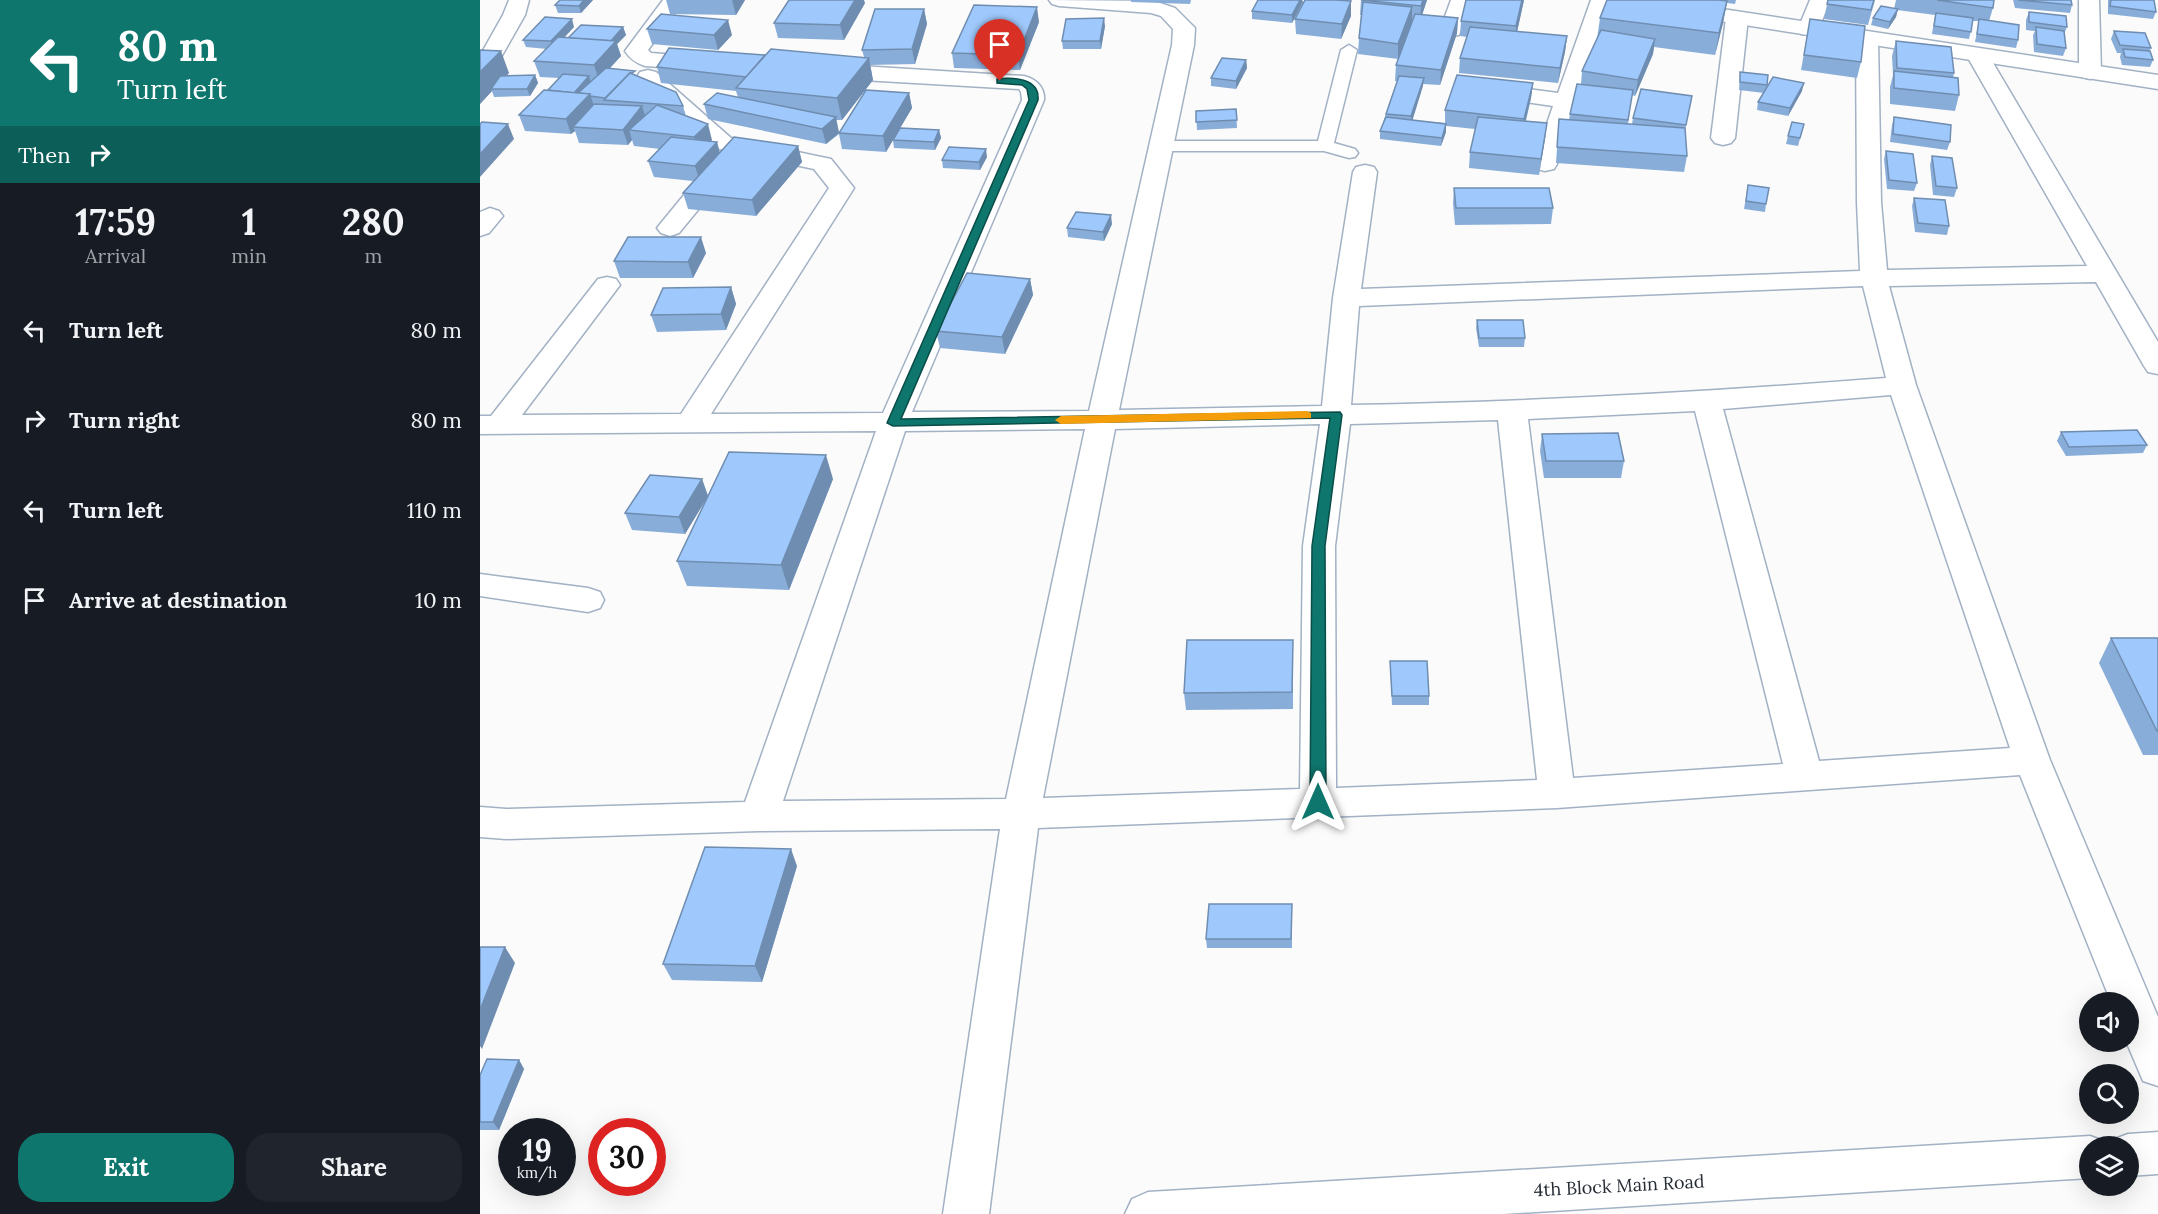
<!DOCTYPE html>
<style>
:root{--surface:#171b24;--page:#20242c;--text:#f1f3f6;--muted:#9ea1a6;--accent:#0f766e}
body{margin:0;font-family:Lora,serif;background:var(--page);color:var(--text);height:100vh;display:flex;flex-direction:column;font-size:22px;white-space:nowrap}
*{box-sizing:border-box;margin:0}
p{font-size:20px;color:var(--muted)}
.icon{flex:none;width:33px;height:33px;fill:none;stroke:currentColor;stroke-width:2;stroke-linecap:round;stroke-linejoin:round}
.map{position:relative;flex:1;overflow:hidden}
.sheet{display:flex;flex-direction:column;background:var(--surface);width:480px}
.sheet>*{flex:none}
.top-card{background:#0f766e;color:#fff;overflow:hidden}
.tools{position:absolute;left:1599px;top:992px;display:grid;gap:12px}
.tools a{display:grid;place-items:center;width:60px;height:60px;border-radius:50%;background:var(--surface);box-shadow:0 6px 24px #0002;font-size:30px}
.speed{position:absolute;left:18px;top:1118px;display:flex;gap:12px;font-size:30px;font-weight:700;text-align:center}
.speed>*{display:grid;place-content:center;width:78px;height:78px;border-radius:50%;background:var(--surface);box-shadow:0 6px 24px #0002;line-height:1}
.speed small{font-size:15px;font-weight:400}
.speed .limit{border:9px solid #d22;background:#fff;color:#111}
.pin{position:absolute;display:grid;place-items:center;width:51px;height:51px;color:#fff;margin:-62px -26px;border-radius:50% 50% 50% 0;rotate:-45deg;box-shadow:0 0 6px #0007}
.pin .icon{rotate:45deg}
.me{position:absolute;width:66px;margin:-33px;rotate:0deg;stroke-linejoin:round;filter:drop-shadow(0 0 4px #0008)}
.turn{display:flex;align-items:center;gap:21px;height:126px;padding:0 18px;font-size:27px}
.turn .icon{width:78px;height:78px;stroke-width:2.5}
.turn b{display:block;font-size:42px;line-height:51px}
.then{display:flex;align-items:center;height:57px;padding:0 18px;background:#0003;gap:12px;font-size:22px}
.eta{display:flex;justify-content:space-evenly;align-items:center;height:102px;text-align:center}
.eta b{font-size:36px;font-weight:800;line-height:42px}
.primary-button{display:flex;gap:12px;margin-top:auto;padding:12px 18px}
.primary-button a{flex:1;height:69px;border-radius:24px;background:var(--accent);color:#fff;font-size:24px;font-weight:800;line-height:69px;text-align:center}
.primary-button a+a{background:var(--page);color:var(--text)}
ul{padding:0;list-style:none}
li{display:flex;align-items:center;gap:18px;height:90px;padding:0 18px}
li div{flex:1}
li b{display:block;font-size:22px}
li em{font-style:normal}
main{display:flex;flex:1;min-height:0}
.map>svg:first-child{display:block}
</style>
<main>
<section class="sheet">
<div class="top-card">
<div class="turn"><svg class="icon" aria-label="left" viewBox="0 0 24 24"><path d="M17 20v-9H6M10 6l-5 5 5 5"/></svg><div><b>80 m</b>Turn left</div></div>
<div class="then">Then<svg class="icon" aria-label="right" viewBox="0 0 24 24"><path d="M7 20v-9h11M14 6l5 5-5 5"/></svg></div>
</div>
<div class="eta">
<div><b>17:59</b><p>Arrival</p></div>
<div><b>1</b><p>min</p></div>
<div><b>280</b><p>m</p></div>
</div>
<ul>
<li><svg class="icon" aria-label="left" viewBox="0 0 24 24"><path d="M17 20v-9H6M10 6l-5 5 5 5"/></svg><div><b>Turn left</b></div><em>80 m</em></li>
<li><svg class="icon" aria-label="right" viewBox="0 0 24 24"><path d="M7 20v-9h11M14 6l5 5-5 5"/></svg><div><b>Turn right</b></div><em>80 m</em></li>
<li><svg class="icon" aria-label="left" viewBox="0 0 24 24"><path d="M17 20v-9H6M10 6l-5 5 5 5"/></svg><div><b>Turn left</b></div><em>110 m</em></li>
<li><svg class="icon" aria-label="arrive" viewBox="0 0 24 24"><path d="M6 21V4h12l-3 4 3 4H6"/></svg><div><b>Arrive at destination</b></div><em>10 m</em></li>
</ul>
<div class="primary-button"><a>Exit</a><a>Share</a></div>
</section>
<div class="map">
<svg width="1678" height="1214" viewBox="0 0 1678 1214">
<rect width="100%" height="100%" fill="#fbfbfb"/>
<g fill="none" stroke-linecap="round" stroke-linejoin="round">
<!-- service casing -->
<g stroke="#a2b1c4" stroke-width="3">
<polygon id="service" points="869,45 877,50 854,143 875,149 878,153 875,157 869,158 844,151 681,151 675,150 672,146 675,142 681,141 838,141 861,50"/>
</g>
<!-- minor casing -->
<g stroke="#a2b1c4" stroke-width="3">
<g id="minor">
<polygon points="29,0 49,0 45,15 20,59 12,61 4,59 1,54 23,15"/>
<path d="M183,0H204L168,50L171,53L233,58L236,63L233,68L225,70L165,66C156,63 150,59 145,51Z"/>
<path d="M569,0L674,1L695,8L715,28L714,45L639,410L842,406L853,298L873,172L876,167L885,165L894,167L897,172L881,289L1380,271L1377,202L1376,38L1379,33L1387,32L1395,33L1398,38L1401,202L1407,270L1607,266L1487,56L1490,51L1498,49L1506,51L1678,342V374L1668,372L1664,366L1616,282L1409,286L1436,385L1570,760L1678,1017V1086L1663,1081L1646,1041H1648V1002H1631L1540,775L1077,808L558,828L509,1214H463L520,829L279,831L26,839L0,837V807L26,809L265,802L396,431L0,434V416H11L118,279L127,277L136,279L140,285L42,415L201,414L349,188L334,169L235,148L157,77L160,72L168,70L176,72L251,138L351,159L374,188L231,414L403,413L542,100L541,92L539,89L348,78L340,76L337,71L340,66L348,64L544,76C556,79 565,87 564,100L432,412L609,411L692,45L693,29L681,16L671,13L579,6L572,4ZM1383,286L1406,378C1228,392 1050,402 871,405L879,306ZM1411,395L1530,748L1339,761L1243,409ZM1215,411L1303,764L1093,778L1048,419ZM1018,420L1057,780L856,788L855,546L870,424ZM840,424L823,546L820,789L563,798L635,429ZM605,429L526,799L303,801L425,431Z"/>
<polygon points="971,0 991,0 979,35 971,36 963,35 960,30"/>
<polygon points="1111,0 1131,0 1077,164 1074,169 1065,171 1056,169 1053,164 1073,106 1018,98 1015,93 1018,88 1026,86 1078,93"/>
<polygon points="1330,0 1350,0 1337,34 1329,35 1321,34 1318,29"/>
<polygon points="1599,0 1619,0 1621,72 1618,77 1610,79 1602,77 1599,72"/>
<polygon points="1257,12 1264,14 1268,18 1255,138 1251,143 1243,145 1235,143 1231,138 1246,18 1250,14"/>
<polygon points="236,165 245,167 248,172 245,177 199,233 190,236 181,233 177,228 181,223 227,167"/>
<polygon points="10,208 19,211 23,216 9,233 0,236 0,212"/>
<polygon points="0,574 108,588 120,592 124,600 120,608 108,612 0,596"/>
</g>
</g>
<!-- tertiary casing -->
<g stroke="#a2b1c4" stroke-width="3">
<g id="tertiary">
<polygon points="1132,0 1183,0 1678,75 1678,89 1142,6 1135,4"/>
<polygon points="1678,1132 1678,1174 1648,1176 1648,1146 1630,1146 1632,1140 1648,1134"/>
<polygon points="1610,1136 1626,1142 1627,1146 1610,1146 1610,1178 1023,1214 645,1214 652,1199 668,1192"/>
</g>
</g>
<!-- service -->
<use href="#service" fill="#fff" fill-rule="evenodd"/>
<!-- minor -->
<use href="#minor" fill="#fff" fill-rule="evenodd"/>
<!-- tertiary -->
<use href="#tertiary" fill="#fff" fill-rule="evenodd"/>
</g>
<!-- wall -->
<g fill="#89add9">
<polygon points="80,0 113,0 101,13 78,13 75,5"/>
<polygon points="186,0 265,0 256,15 190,14"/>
<polygon points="651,0 711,0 710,4 651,2"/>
<polygon points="778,0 822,0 823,2 812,23 772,19 772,11"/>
<polygon points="825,0 861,0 871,16 861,39 816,34 815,19"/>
<polygon points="881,0 947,0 942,15 978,18 977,33 960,85 943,84 932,120 965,123 965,110 1053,83 1051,98 1046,121 1067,123 1059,175 989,168 990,152 995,129 966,126 966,132 961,146 900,139 900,131 917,81 915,81 916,65 918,59 878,54 879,38 881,15 880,15"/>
<polygon points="1044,0 1037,32 1087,36 1085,52 1078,83 979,73 980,58 987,37 980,36 981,21"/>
<polygon points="1127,0 1256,0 1255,4 1247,3 1243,23 1235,55 1174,47 1173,54 1155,96 1152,95 1148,124 1152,124 1153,118 1212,96 1205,130 1207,156 1204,172 1076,163 1079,119 1089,120 1090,114 1101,84 1102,71 1117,39 1120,18"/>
<polygon points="1348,0 1395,0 1388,25 1344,19"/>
<polygon points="1416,0 1514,0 1513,8 1509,21 1538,40 1536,48 1495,42 1499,21 1493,21 1489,39 1452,34 1455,15 1417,10 1416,17 1408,29 1391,25 1393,18 1414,9"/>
<polygon points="1533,0 1591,0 1592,5 1590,13 1535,8"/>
<polygon points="1628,0 1674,0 1676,12 1673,19 1628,14"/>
<polygon points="385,3 364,40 298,38 294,23"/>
<polygon points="444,9 447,24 435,64 390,65 393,80 362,120 356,120 359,133 429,93 432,108 420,128 459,130 461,138 455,150 414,148 413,140 406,152 362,149 359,134 346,144 228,119 224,104 258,97 256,91 181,83 177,67 285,55 384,57 382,50"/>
<polygon points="1549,12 1587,27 1584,34 1586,48 1583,56 1554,52 1553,35 1555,31 1546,30 1546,20"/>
<polygon points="1330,19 1381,62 1377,78 1321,70"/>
<polygon points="559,22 540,70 474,68 472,53"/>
<polygon points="625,26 621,49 583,49 582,41"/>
<polygon points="94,27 84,38 88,38 143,27 146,35 137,44 141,56 130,68 156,75 203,106 206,116 232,140 230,141 237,142 240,153 318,146 322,162 276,216 208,209 203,193 213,181 174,177 168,161 180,149 154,146 152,140 148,145 99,143 95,131 91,134 45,131 39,115 68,90 79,78 60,77 54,61 67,49 46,47 43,40"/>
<polygon points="167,29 252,35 238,50 172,44"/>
<polygon points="1634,31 1671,48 1669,51 1673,60 1670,67 1642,65 1640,57 1641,53 1637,53 1631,39"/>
<polygon points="1416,41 1474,73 1473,78 1479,95 1475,111 1410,104 1410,87 1413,75 1412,56"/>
<polygon points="0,50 29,73 26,76 55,75 58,83 50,96 14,97 12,91 0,104"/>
<polygon points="766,60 767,68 756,89 731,86 731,78"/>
<polygon points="1260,72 1288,75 1287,87 1322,91 1308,116 1277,110 1278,102 1284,93 1259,90"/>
<polygon points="756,109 757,128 717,130 716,111"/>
<polygon points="1414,117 1470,142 1467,150 1410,142 1412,125"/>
<polygon points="1324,124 1318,146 1306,144 1308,136"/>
<polygon points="1406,151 1437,183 1434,191 1407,189 1404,159"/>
<polygon points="1452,156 1477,188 1474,197 1453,195 1450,165"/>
<polygon points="507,157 500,170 463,168 462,160"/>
<polygon points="1268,185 1286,204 1285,212 1264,209"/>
<polygon points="974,188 1073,208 1071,224 975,225 973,204"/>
<polygon points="1434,198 1469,226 1467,235 1435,232 1432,206"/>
<polygon points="632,224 624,241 588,237 587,228"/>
<polygon points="226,253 213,278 140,278 134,261"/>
<polygon points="550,279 553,295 525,354 460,348 456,331"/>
<polygon points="251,287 256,304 246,330 177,332 171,315"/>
<polygon points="997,320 1045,338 1044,347 999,347 996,328"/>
<polygon points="1581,432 1667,445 1663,453 1586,456 1577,441"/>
<polygon points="1062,434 1144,461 1141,478 1064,478 1060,451"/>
<polygon points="222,479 228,496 353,479 309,590 207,586 197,561 227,498 205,534 152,530 145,513"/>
<polygon points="1631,638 1678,638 1678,755 1663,755 1619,663"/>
<polygon points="813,657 813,709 706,710 704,693"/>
<polygon points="910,661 949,696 949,705 912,705"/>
<polygon points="317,866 282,982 192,980 183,964"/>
<polygon points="812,904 812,948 727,948 726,939"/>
<polygon points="39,1060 44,1069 19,1130 0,1130 0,1075"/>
</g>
<!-- shaded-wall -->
<g fill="#6f8db0">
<polygon points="104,0 113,0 101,13 99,6"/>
<polygon points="252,0 265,0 256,15"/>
<polygon points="375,0 384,0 385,3 364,40 360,25"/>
<polygon points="820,0 822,0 823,2 812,23 812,15"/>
<polygon points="943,0 947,0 940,21 941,6"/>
<polygon points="1042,0 1044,0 1035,41 1036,26"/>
<polygon points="871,1 871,16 861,39 862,24"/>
<polygon points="1247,1 1243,23 1235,55 1239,33"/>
<polygon points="557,7 559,22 540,70 538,55"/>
<polygon points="932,7 932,22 918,59 918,44"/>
<polygon points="444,9 447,24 435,64 432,49"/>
<polygon points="1418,9 1416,17 1408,29 1410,22"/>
<polygon points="624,18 625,26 621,49 620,41"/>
<polygon points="978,18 977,33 960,85 961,70"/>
<polygon points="92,19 94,27 73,49 71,41"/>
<polygon points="248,20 252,35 238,50 234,35"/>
<polygon points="143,27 146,35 137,44 141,56 119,80 114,65 127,45"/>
<polygon points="1087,36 1085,52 1078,83 1080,68"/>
<polygon points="1175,39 1173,54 1155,96 1158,80"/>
<polygon points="21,51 29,73 14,89 11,89 12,91 0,104 0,72"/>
<polygon points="389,58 393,80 362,120 357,98"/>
<polygon points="766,60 767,68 756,89 756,81"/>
<polygon points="55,75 58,83 50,96 47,89"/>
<polygon points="109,76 111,84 101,95 92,94"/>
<polygon points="944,78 943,86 931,125 931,116"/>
<polygon points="1053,83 1051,98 1042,134 1044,119"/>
<polygon points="1324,83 1322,91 1308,116 1310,108"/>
<polygon points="429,93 432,108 406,152 403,136"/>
<polygon points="110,94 115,109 93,127 95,131 91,134 86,119"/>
<polygon points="162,106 167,122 149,130 152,140 148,145 143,130"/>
<polygon points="356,117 359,133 346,144 342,129"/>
<polygon points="1067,123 1065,139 1059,175 1061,159"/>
<polygon points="28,124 34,139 0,177 0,154"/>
<polygon points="228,124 232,140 219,153 214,137"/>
<polygon points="966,124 966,132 961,146 962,138"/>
<polygon points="459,130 461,138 455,150 454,142"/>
<polygon points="237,142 241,158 220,182 215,166"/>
<polygon points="318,146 322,162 276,216 272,200"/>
<polygon points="506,149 507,157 500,170 499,162"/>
<polygon points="631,215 632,224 624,241 623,232"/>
<polygon points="221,237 226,253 213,278 208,262"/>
<polygon points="550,279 553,295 525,354 522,337"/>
<polygon points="251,287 256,304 246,330 241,314"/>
<polygon points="346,455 353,479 309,590 301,565"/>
<polygon points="222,479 228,496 205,534 199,517"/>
<polygon points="311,849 317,866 282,982 275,966"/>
<polygon points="25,947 35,963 2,1049 0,1046 0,1010"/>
<polygon points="39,1060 44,1069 19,1130 13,1122"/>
</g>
<!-- building -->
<g fill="#9fc9fc" stroke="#6f8db0" stroke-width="1.5">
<polygon points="80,0 104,0 99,6 75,5"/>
<polygon points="309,0 375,0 360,25 294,23"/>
<polygon points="778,0 820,0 812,15 772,11"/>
<polygon points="825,0 856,0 871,1 862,24 815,19"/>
<polygon points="881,0 943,0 941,6"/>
<polygon points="986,0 1042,0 1036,26 981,21"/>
<polygon points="1127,0 1239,0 1247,1 1239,33 1120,18"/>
<polygon points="1348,0 1394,0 1391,10 1347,4"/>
<polygon points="1457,0 1514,0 1513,8"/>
<polygon points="1538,0 1591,0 1592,5"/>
<polygon points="1631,0 1674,0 1676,12 1630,6"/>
<polygon points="883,2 932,7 918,44 879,38"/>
<polygon points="494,5 557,7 538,55 472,53"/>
<polygon points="1401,6 1418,9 1410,22 1393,18"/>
<polygon points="395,9 444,9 432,49 382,50"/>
<polygon points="1549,12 1586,16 1587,27 1549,22"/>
<polygon points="1456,13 1493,18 1491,32 1454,26"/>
<polygon points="181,14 248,20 234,35 167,29"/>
<polygon points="935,14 978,18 961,70 916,65"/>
<polygon points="65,17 92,19 71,41 43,40"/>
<polygon points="624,18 620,41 582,41 586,19"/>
<polygon points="1330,19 1385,26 1381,62 1324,55"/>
<polygon points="1499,19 1539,25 1538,40 1497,34"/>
<polygon points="101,25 143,27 131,41 88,38"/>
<polygon points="990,27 1087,36 1080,68 980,58"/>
<polygon points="1556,27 1584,31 1586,48 1557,44"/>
<polygon points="1121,30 1175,39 1158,80 1102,71"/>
<polygon points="1634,31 1665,33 1671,48 1640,45"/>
<polygon points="78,37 136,41 114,65 54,61"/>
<polygon points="1416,41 1471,47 1474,73 1417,68"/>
<polygon points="189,48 285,55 266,77 177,67"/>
<polygon points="291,49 389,58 357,98 256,88"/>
<polygon points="1643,49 1670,51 1673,60 1645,57"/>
<polygon points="0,50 21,51 0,72"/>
<polygon points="742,58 766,60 756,81 731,78"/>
<polygon points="126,68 155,71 152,73 150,73 125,98 110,96 110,94 98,93"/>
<polygon points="1414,71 1478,78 1479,95 1414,88"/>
<polygon points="1260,72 1288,75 1287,85 1260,82"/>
<polygon points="150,73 196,92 203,106 124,100"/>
<polygon points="83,74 109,76 94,93 68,90"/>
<polygon points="55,75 47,89 11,89 20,76"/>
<polygon points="977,75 1053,83 1044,119 965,110"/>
<polygon points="919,76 944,78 931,116 906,114"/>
<polygon points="1293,77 1324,83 1310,108 1278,102"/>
<polygon points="1097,84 1153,90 1148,120 1090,114"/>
<polygon points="1161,89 1212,96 1206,125 1153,118"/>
<polygon points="64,90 110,94 86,119 39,115"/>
<polygon points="386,90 429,93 403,136 359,133"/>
<polygon points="237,93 356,117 342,129 224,104"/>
<polygon points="114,104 162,106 143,130 93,127"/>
<polygon points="177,105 228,124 214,137 149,130"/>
<polygon points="756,109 757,120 716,122 716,111"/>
<polygon points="906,117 966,124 962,138 900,131"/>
<polygon points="998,117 1067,123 1061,159 990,152"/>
<polygon points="1414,117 1471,125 1470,142 1413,134"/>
<polygon points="1079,119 1205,128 1207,156 1077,147"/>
<polygon points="2,122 28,124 0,154 0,124"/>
<polygon points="1312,122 1324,124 1320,138 1308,136"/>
<polygon points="420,128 459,130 454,142 413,140"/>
<polygon points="191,137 237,142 215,166 168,161"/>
<polygon points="254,137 318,146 272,200 203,193"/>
<polygon points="469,147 506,149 499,162 462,160"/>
<polygon points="1406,151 1433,154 1437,183 1409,180"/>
<polygon points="1452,156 1472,158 1477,188 1456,186"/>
<polygon points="1268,185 1289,188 1286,204 1266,201"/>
<polygon points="974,188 1069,188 1073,208 976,208"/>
<polygon points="1434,198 1465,200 1469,226 1438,223"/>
<polygon points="596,212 631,215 623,232 587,228"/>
<polygon points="148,237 221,237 208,262 134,261"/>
<polygon points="487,273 550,279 522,337 456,331"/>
<polygon points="251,287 241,314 171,315 183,288"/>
<polygon points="997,320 1043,320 1045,338 999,338"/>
<polygon points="1657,430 1667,445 1589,447 1581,432"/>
<polygon points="1138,433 1144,461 1066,461 1062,434"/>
<polygon points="249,452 346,455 301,565 197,561"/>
<polygon points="170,475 222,479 199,517 145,513"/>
<polygon points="1631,638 1678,638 1678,731 1677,731"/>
<polygon points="707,640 813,640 812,692 704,693"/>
<polygon points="910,661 947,661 949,696 912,696"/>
<polygon points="225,847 311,849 275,966 183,964"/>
<polygon points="729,904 812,904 811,939 726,939"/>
<polygon points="0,947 25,947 0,1010"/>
<polygon points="7,1059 39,1060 13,1122 0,1122 0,1075"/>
</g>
<!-- route -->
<path fill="#0f766e" stroke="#0a4d48" stroke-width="1.5" d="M517,79C533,77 560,78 558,100L421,419L860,412L862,415L845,546L846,802L843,806H833L830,802L832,546L850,418L413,426L407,423L549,100L547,89L542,85L517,83Z"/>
<!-- slow -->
<polygon fill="#f59e0b" points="827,411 831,413 831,418 581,424 575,420 581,416"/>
<g text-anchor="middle" stroke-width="5" stroke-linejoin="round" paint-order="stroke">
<!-- near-street labels -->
<g font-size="18" fill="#272d35" stroke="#fff">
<text transform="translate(1139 1186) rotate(-3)" y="6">4th Block Main Road</text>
</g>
</g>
</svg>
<div class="tools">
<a><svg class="icon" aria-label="sound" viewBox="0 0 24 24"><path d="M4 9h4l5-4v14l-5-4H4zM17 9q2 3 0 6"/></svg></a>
<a><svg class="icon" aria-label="search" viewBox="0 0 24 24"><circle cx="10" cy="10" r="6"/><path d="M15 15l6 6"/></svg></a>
<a><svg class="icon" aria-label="layers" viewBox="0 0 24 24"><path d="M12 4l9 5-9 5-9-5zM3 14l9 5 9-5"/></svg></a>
</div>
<div class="speed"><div>19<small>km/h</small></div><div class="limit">30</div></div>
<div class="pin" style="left:520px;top:81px;background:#d93025"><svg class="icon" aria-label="arrive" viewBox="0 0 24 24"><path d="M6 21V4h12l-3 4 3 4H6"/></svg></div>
<svg class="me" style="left:838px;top:802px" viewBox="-20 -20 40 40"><path d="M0-17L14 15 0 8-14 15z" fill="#0f766e" stroke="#fff" stroke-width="4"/></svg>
</div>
</main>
